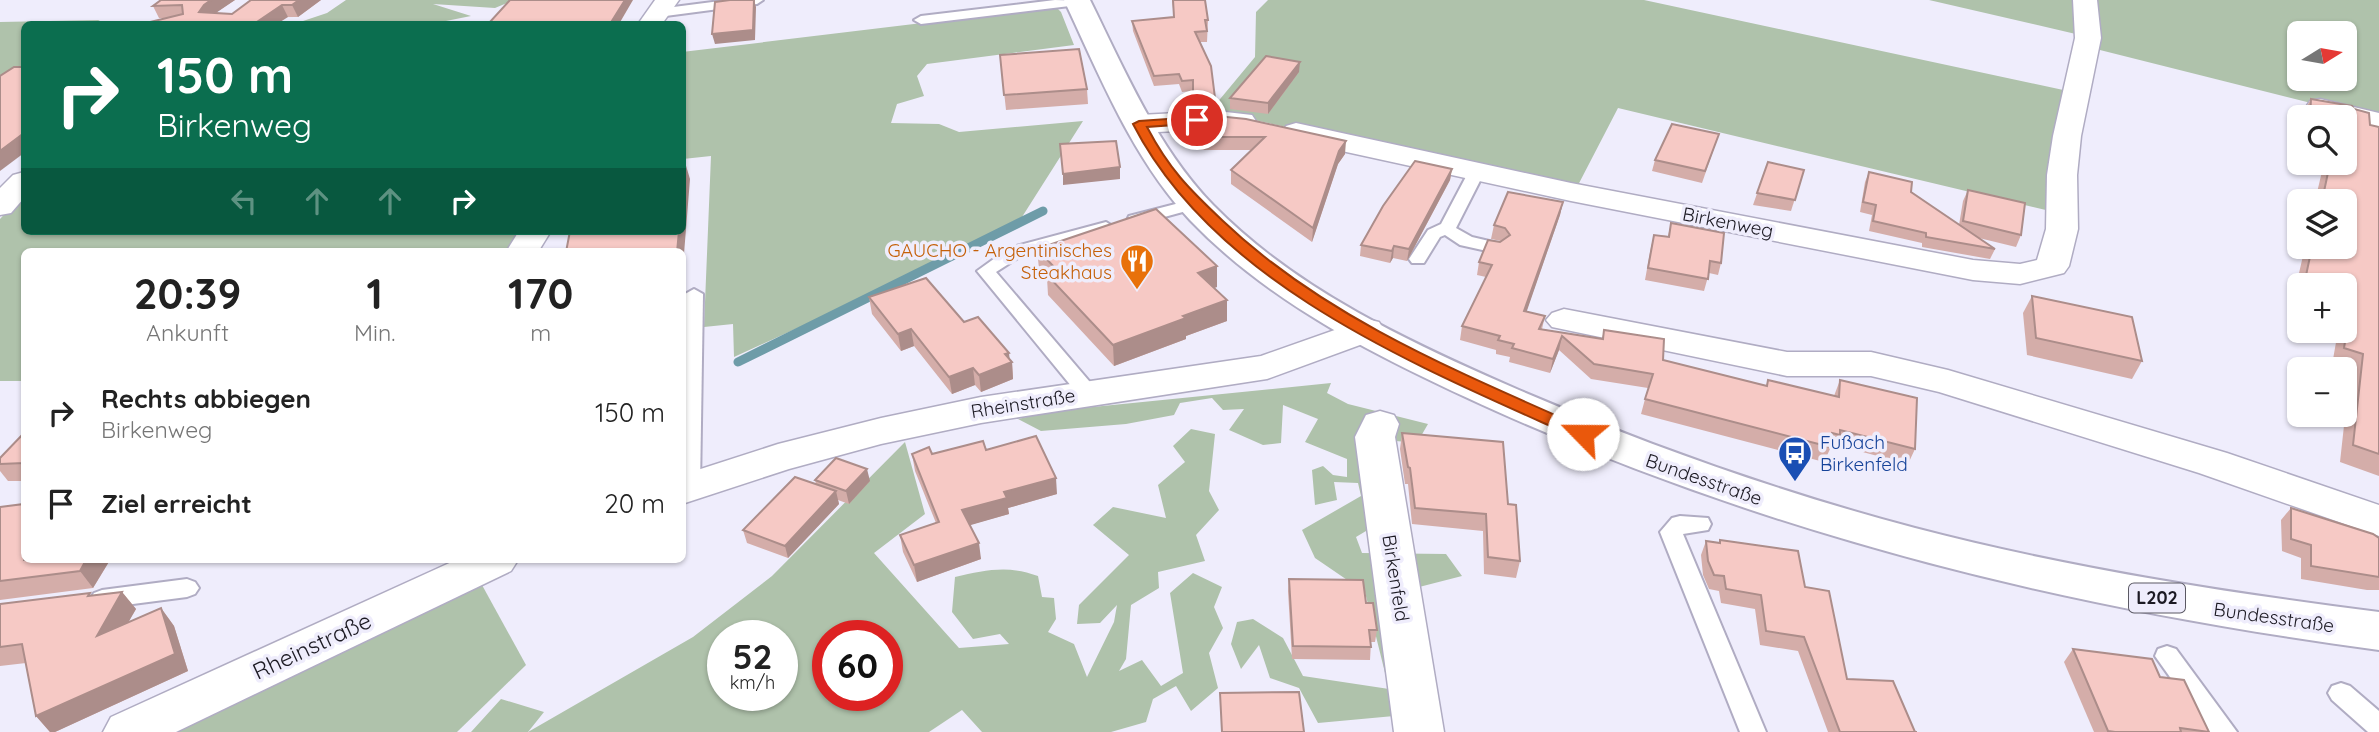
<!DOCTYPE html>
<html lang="de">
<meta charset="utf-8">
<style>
:root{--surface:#fff;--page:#f6f6f6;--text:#222;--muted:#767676}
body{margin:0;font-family:Quicksand,sans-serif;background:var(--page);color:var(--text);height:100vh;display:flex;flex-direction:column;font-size:26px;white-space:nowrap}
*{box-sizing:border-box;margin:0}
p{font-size:23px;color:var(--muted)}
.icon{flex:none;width:38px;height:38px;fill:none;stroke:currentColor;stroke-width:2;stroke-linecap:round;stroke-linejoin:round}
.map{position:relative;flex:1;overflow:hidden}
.panel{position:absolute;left:21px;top:248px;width:665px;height:315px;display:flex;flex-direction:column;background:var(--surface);border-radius:10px;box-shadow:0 2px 5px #0004}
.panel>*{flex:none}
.hud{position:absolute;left:21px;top:21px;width:665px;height:214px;border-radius:10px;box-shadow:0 2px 5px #0004;background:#0b6e4f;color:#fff;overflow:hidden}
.needle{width:46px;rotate:79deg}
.buttons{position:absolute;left:2287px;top:21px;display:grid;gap:14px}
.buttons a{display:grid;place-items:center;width:70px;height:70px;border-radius:10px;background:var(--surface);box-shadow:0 2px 5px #0004;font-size:35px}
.speed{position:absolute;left:707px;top:620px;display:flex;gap:14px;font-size:35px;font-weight:700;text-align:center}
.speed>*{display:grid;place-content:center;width:91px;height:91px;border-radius:50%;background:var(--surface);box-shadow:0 2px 5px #0004;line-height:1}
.speed small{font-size:18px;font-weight:400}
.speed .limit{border:10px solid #d22;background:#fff;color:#111}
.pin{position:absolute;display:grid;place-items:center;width:60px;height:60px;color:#fff;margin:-30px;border:4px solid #fff;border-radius:50%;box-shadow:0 2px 7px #0007}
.me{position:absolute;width:77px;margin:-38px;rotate:293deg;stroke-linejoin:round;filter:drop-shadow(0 0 5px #0008)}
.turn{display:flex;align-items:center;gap:24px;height:147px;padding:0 21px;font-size:32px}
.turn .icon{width:91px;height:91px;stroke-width:2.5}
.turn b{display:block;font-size:49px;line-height:60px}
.lanes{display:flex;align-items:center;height:66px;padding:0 21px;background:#0003;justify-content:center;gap:35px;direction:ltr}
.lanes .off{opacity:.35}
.eta{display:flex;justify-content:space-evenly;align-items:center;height:119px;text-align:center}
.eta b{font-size:42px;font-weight:700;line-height:49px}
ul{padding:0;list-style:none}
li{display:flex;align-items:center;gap:21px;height:91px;padding:0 21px}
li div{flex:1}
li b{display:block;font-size:26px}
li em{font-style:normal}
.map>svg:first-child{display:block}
</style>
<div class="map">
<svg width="2379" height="732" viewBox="0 0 2379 732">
<rect width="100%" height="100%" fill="#efedfc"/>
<!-- green -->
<g fill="#afc2ab" fill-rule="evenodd">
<polygon points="346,0 514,0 495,8 433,4 471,16 431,24 294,24 327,13"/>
<polygon points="1268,0 1644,0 2068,91 2050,211 1618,108 1576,189 1240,117 1206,116 1255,57 1256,12"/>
<polygon points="1929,0 2078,0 2080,35"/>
<path d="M2091,0H2379V120L2092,48ZM2300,33H2345V79H2300Z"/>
<polygon points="1056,7 1061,12 1074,45 927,64 917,76 924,96 897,104 891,123 939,124 959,132 1083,121 1022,217 872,294 734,357 733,324 704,327 711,156 683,159 682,52"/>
<polygon points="100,20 93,24 24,24 24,71 0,88 0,22"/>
<polygon points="24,193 24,231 525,231 511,252 24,252 24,381 0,381 0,219"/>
<polygon points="1331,383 1327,393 1348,404 1428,424 1417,443 1364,438 1381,522 1356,537 1362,553 1446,554 1462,576 1388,595 1394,716 1318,723 1299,688 1270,678 1259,645 1241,669 1231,644 1237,622 1253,619 1283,638 1303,676 1389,689 1364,588 1356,586 1315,558 1302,530 1361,496 1358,483 1334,482 1337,500 1315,505 1312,470 1323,466 1333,475 1347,477 1347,459 1305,442 1318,419 1283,405 1281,443 1263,445 1229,430 1244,409 1223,410 1212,398 1180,403 1174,415 1126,424 1041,431 1018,419 1053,411"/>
<path d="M1191,429L1215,434L1209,491L1219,510L1196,535L1205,561L1158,572L1159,588L1131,605L1126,659L1119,671L1142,660L1161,686L1183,673L1170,593L1193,573L1222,587L1214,607L1223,628L1209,653L1218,688L1191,711L1176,686L1153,699L1146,722L1111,732H982L962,710L929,732H471L501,699L544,712L528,732L693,637L772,576L905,442L925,514L874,553L959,648L1009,644L1000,634L973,639L952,612L955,577C986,570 1008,565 1038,576L1042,597L1054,598L1056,619L1048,632L1074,644L1087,677L1114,622L1117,605L1100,623L1077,624L1079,605L1129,555L1093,525L1113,507L1166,518L1158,485L1185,462L1173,446ZM723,635H782V695H723ZM828,635H887V695H828Z"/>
<polygon points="482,585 526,665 457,732 173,732"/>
</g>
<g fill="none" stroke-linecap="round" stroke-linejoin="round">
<!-- stream -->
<polyline stroke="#6e9ca8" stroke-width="9" points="738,362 1043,211"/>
<!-- lane casing -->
<g stroke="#b0acc3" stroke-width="4">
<g id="lane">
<polygon points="728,0 763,0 757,4 658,17 652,13 658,9"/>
<polygon points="1055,0 1084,1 1078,5 921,24 914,20 921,16"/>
<polygon points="1477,166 1485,171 1456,228 1472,237 1502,244 1505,248 1496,253 1460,245 1445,235 1440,237 1424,263 1412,263 1409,259 1428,230 1441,224 1469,171"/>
<polygon points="1195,199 1203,204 1201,207 1135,225 1127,220 1129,216"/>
<polygon points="1106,222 1114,227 1112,231 1021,256 996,272 1095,388 1098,393 1095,398 1081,398 977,271 1009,248"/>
<polygon points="694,289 703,294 700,488 697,493 682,494 685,294"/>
<polygon points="1680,516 1708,518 1711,524 1708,530 1683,534 1766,732 1740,732 1660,532 1672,518"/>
<polygon points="187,579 195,582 199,588 195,594 187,597 102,608 94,605 90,599 94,593 102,590"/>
<polygon points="2167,646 2176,649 2237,732 2209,732 2155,656 2158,649"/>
<polygon points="2341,683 2350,686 2379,711 2379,732 2368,732 2332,700 2328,693 2332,686"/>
</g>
</g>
<!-- street casing -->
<g stroke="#b0acc3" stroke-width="3">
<g id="street">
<polygon points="655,0 679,0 662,24 638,24"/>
<polygon points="2073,0 2097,0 2101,38 2081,136 2077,175 2078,229 2069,266 2064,273 2020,284 1973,280 1571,201 1296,141 1286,138 1282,132 1286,126 1296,123 1571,183 1973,260 2020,264 2037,260 2046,229 2047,175 2053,136 2075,38"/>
<polygon points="2320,99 2379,113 2379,131 2345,122 2345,117 2327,117 2310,113 2306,107 2310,101"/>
<polygon points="1217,111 1252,115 1256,121 1252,127 1139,133 1129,130 1125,124 1129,118 1139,115"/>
<polygon points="24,172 24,198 11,213 0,215 0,188 13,175"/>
<polygon points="519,231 551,231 538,252 506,252"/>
<polygon points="1564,309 1787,352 1871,352 1948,370 2227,453 2379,505 2379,536 2199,473 1939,392 1871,376 1787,376 1552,327 1546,320 1552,313"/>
<polygon points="1366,319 1379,322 1384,330 1379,338 1267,379 981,423 881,444 789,469 682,504 682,475 778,444 881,418 981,397 1261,356"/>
<polygon points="1380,411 1394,415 1399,424 1395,437 1444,732 1394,732 1355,437 1366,415"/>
<polygon points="456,560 518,560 511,571 176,732 103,732 111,717"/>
</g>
</g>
<!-- primary casing -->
<g stroke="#b0acc3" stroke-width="4">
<path id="primary" d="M1064,0H1090C1125,71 1157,147 1213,205C1296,290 1411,343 1519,390C1647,445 1779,492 1915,528C2067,568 2223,592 2379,612V650C2068,608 1783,539 1496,411C1388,362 1273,307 1190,220C1132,158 1100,76 1064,0Z"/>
</g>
<!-- lane -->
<use href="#lane" fill="#fff" fill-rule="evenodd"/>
<!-- street -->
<use href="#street" fill="#fff" fill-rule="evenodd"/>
<!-- primary -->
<use href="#primary" fill="#fff" fill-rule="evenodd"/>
</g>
<!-- wall -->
<g fill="#d4ada9">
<polygon points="235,0 215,13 232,14 251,0 321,0 298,17 159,18 153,6"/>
<polygon points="1172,0 1205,0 1208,20 1207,42 1200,42 1215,98 1215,108 1193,110 1193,91 1182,92 1179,84 1154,86 1133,31 1132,21 1174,17"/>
<polygon points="1000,55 1087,89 1088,104 1006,110"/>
<polygon points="1299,72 1268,114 1230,109 1230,98"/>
<polygon points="2311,99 2354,109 2370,125 2379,127 2379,476 2340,462 2350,371 2332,365 2338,331 2345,331 2345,285 2300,285 2300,311 2291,308 2305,247 2345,247 2345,201 2315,201 2324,163 2345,163 2345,117 2302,117 2302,114"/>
<polygon points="1194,118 1345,154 1338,164 1312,242 1231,184 1231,170 1252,150 1195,150"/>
<polygon points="1719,134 1702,183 1652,171 1655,160"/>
<polygon points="1768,162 1804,170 1791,211 1753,205"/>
<polygon points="1452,169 1450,180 1407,261 1393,258 1390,263 1360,256 1361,245"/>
<polygon points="1869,172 1911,192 1959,225 1963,201 1968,190 2021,235 2016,247 1979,238 1995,249 1990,259 1922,247 1922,243 1869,231 1872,215 1860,212 1865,182"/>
<polygon points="1563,202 1560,215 1526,312 1545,316 1542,329 1602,339 1604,330 1663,360 1766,386 1768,380 1834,396 1840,380 1915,449 1908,464 1836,445 1834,450 1830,449 1824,462 1641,414 1648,388 1591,379 1559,350 1550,373 1509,362 1510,357 1496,354 1496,350 1460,340 1462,326 1486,277 1477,275 1479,262 1501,241 1491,239 1494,225"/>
<polygon points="1671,223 1721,263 1718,275 1709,273 1704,291 1645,280 1651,247 1654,235 1668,236"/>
<polygon points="1037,249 1217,266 1217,287 1214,288 1227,321 1186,336 1186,339 1114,366 1048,295 1047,278 1039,269"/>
<polygon points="2032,296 2142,361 2132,379 2027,355 2023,313"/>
<polygon points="869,297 964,322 1009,359 1012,362 1013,379 981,392 975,385 952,394 914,346 901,351 872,314"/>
<polygon points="1402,433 1508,504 1520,561 1516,578 1484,574 1483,531 1412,524 1408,484 1405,484 1400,449"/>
<polygon points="986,450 1057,494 1008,508 1009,514 969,525 981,559 917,582 903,552 900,535 936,523 915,471 912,454 932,454"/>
<polygon points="24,463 24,481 8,481 0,471 0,464"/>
<polygon points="815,480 870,481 849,504 838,500 839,504 788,558 747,543 743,530 816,484"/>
<polygon points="0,507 110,560 93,588 0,600"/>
<polygon points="2291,508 2379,538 2379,590 2367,590 2301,579 2301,558 2282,551 2281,520"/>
<polygon points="1720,540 1805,587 1847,679 1915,732 1917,732 1828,732 1798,651 1760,645 1755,609 1721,603 1719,591 1709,589 1703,575 1701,555 1706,541 1719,543"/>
<polygon points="1289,579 1366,603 1377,630 1375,642 1371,642 1370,660 1292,659 1288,591"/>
<polygon points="122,592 136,609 128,622 161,608 174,626 188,671 55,732 50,732 36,716 26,663 0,666 0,604 92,596"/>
<polygon points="2073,649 2160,677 2209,732 2094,732 2064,662"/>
</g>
<!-- shaded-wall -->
<g fill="#ac8d8a">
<polygon points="211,0 235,0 210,17 199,12 204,5"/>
<polygon points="299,0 321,0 298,17 292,5"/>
<polygon points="625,0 633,0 619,24 610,24"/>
<polygon points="754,0 756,7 755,40 715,44 712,34"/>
<polygon points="282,5 288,17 277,24 254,24"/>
<polygon points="1300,62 1299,72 1268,114 1268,103"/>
<polygon points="24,133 24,153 0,171 0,151"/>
<polygon points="1346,141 1345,154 1338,164 1312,242 1313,228 1339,151"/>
<polygon points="684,159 690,179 682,279 682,252 677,252 679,231 682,231 682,182"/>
<polygon points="1120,167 1120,179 1063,185 1063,174"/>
<polygon points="1452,169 1450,180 1407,261 1409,249"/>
<polygon points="1563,202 1560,215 1522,325 1524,311"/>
<polygon points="1394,246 1393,258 1390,263 1392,251"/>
<polygon points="1217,266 1217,287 1198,293 1198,273"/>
<polygon points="1227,300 1227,321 1186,336 1186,339 1114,366 1113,345 1183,316"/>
<polygon points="911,329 914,346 901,351 898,334"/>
<polygon points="1562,336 1559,350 1550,373 1553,359"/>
<polygon points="1009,353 1010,363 1012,362 1013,379 981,392 979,375 1005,354"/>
<polygon points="973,368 975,385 952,394 949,377"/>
<polygon points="867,469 870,481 849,504 846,491"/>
<polygon points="1056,478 1057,494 1008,508 1009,514 964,527 962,510 1004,492"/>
<polygon points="836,491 839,504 788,558 785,546"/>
<polygon points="979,543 981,559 917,582 914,565"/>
<polygon points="86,560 110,560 93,588 80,571"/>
<polygon points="122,592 136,609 111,653 97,636"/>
<polygon points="161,608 174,626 188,671 55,732 50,732 36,716"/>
</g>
<!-- building -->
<g fill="#f6c9c5" stroke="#ac8d8a" stroke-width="2">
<polygon points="161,0 211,0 204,5 199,12 232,14 251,0 299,0 292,5 282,5 254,24 142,24 183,14 182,5 153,6"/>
<polygon points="510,0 625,0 610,24 503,24 504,23 489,23"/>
<polygon points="730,0 754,0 753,30 712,34 715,2"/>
<polygon points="1173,0 1205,0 1208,20 1205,20 1207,31 1195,32 1211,66 1215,98 1193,99 1193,80 1182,81 1179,74 1154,76 1132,21 1174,17"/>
<polygon points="1079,49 1087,89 1004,95 1000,55"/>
<polygon points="1266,56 1300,62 1268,103 1230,98"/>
<polygon points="14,67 24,67 24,133 0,151 0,76"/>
<polygon points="2311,99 2352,106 2354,109 2369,113 2370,125 2379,127 2379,454 2353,445 2363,354 2344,348 2351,306 2345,304 2345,285 2304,285 2312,247 2345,247 2345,201 2322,201 2330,163 2345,163 2345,117 2310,117"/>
<polygon points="1217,116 1246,119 1346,141 1339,151 1313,228 1231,170 1265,137 1195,137 1194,118"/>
<polygon points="1672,124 1719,134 1705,171 1655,160"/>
<polygon points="1116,141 1120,167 1063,174 1060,144"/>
<polygon points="684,159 682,182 682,160"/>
<polygon points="1415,161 1452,169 1409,249 1394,246 1392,251 1361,245 1383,206"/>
<polygon points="1768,162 1804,170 1795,200 1757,193"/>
<polygon points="1869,172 1912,182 1911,192 1995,249 1926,237 1926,233 1873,221 1876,205 1863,202"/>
<polygon points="1968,190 2025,203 2021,235 1963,221"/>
<polygon points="1508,192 1563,202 1524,311 1545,316 1539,329 1603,339 1604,330 1664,339 1663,360 1767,386 1768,380 1839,397 1840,380 1917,398 1915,449 1840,430 1840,435 1832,433 1830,447 1645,399 1653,374 1594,364 1562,336 1553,359 1512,348 1514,344 1498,340 1500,336 1462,326 1492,265 1479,262 1488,240 1500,242 1510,235 1505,228 1494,225"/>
<polygon points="1156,209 1217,266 1198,273 1227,300 1183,316 1186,318 1113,345 1047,275 1058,271 1037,249"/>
<polygon points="1671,223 1724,233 1721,263 1710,261 1708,279 1648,268 1654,235 1669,237"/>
<polygon points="570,231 679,231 677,252 566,252"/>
<polygon points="926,278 964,322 978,317 1009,353 1005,354 1012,362 979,375 973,368 949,377 911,329 898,334 869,297"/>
<polygon points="2032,296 2132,317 2142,361 2036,338"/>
<polygon points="24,433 24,463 0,464 0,458"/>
<polygon points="1402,433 1503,442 1508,504 1516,505 1520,561 1488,557 1486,514 1415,508 1410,468 1408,467"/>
<polygon points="1036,436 1056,478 1004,492 1007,498 962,510 979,543 914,565 900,535 939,522 912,454 929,447 932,454 983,441 986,450"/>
<polygon points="836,458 867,469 846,491 815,480"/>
<polygon points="795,477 836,491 785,546 743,530"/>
<polygon points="24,504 24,560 86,560 80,571 0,581 0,507"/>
<polygon points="2291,508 2373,534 2379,538 2379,577 2311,566 2311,545 2291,539"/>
<polygon points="1720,540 1798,551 1805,587 1829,591 1847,679 1893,681 1915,732 1917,732 1840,732 1804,637 1766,631 1761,595 1726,589 1724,576 1714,575 1708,561 1706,541 1720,543"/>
<polygon points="1289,579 1363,580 1366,603 1373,603 1377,630 1369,630 1371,647 1293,646"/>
<polygon points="122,592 97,636 161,608 175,654 36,716 22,644 0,647 0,604 90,593 88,596"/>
<polygon points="2073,649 2152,659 2160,677 2184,680 2209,732 2180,728 2181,732 2115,732 2108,731"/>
<polygon points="1299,692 1304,732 1222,732 1220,693"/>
</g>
<!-- route -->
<path fill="#ea580c" stroke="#983908" stroke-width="2" d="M1197,117L1202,118V123L1147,127C1169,169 1189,189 1223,221C1326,319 1461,373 1589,430L1592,434L1589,438H1577C1420,367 1216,286 1133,124L1139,121Z"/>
<!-- icons -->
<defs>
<g id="restaurant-pin" transform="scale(1.75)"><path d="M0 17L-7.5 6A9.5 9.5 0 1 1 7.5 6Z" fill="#e8710a" stroke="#efedfc"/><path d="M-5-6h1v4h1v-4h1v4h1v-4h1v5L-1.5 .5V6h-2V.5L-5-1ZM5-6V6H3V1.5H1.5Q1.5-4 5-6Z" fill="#fff"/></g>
<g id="bus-pin" transform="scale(1.75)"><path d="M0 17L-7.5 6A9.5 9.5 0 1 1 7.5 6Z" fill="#1a4fb4" stroke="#efedfc"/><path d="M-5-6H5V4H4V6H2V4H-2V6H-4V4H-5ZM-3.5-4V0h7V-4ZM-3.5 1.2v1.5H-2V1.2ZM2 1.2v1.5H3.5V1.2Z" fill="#fff"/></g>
</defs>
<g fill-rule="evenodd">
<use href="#restaurant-pin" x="1137" y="261"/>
<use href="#bus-pin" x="1795" y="453"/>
</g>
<g text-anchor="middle" stroke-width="7" stroke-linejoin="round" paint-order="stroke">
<!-- shield labels -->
<rect fill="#efedfc" stroke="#5b5964" stroke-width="2" x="2129" y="583.5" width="56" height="29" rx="5"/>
<g font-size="18" font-weight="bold" fill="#1c1a23">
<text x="2157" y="604">L202</text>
</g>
<!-- street labels -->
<g font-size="19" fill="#1c1a23" stroke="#efedfc">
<text transform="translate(1728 222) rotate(11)" y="7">Birkenweg</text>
<text transform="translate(1023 403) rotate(-9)" y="7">Rheinstraße</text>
<text transform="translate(1704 479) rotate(19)" y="7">Bundesstraße</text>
<text transform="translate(1396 578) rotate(81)" y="7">Birkenfeld</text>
<text transform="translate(2274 617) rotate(8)" y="7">Bundesstraße</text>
</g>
<!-- food labels -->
<g font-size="19" fill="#c56008" stroke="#efedfc" text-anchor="end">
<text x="1112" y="257">GAUCHO - Argentinisches<tspan x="1112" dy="22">Steakhaus</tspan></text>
</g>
<!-- transit labels -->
<g font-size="19" fill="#164399" stroke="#efedfc" text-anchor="start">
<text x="1820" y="449">Fußach<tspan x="1820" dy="22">Birkenfeld</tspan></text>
</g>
<!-- near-street labels -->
<g font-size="23" fill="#1c1a23" stroke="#efedfc">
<text transform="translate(312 646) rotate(-25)" y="8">Rheinstraße</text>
</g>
</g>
</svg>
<div class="buttons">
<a><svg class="needle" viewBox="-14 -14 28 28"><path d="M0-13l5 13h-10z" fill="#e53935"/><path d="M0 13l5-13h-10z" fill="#767676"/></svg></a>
<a><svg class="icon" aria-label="search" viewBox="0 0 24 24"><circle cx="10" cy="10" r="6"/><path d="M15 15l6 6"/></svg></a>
<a><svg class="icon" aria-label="layers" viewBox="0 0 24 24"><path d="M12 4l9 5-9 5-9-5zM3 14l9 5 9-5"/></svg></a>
<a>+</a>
<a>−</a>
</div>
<div class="speed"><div>52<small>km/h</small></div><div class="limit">60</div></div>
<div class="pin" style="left:1197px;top:120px;background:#d93025"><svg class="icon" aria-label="arrive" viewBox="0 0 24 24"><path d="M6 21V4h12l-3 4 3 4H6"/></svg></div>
<svg class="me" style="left:1583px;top:434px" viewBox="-20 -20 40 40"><circle r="19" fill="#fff"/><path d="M0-13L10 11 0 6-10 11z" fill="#ea580c"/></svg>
<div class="hud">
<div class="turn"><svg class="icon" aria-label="right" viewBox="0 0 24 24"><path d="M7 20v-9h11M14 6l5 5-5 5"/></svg><div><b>150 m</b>Birkenweg</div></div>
<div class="lanes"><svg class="icon off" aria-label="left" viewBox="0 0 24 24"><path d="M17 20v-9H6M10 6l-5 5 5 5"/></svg><svg class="icon off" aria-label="ahead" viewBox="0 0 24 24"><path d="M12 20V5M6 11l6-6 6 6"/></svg><svg class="icon off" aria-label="ahead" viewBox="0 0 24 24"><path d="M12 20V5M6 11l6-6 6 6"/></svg><svg class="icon" aria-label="right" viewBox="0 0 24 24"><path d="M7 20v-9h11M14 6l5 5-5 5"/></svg></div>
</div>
<section class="panel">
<div class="eta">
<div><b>20:39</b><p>Ankunft</p></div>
<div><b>1</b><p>Min.</p></div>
<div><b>170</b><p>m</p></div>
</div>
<ul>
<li><svg class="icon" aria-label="right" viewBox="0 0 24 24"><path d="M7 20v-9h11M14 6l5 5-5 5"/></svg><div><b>Rechts abbiegen</b><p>Birkenweg</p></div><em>150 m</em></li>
<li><svg class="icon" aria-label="arrive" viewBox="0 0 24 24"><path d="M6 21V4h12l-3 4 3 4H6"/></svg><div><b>Ziel erreicht</b></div><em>20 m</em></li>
</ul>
</section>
</div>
